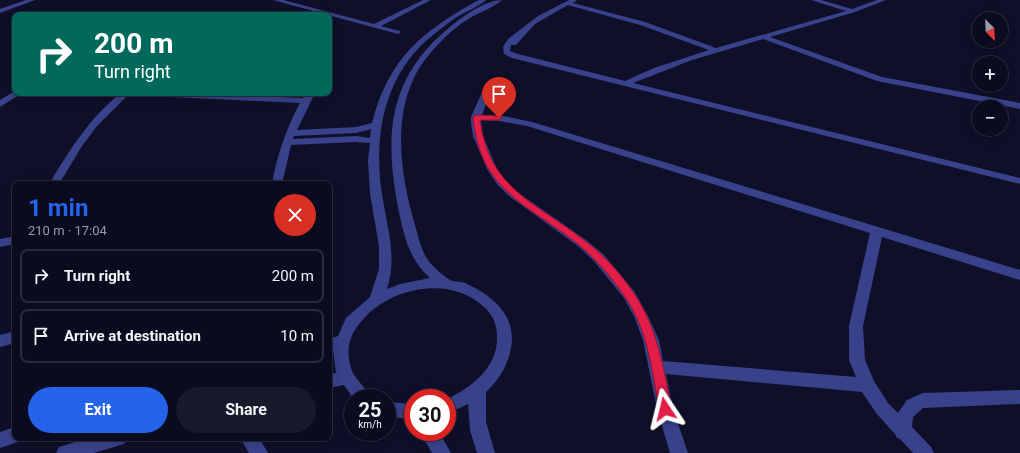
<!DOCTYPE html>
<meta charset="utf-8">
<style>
:root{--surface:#0b0b1f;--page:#19192c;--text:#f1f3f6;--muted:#9a9ba4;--line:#2b2b3d;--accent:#2563eb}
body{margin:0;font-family:Roboto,sans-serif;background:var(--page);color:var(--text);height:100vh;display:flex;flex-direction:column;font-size:15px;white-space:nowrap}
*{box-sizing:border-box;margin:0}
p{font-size:13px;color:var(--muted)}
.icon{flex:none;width:22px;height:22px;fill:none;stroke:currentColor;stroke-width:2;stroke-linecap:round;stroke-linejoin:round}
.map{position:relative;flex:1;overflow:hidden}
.sheet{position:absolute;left:12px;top:181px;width:320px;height:260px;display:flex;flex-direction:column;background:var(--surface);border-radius:8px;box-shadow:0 2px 10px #0003,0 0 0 1px var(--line)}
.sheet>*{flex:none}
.hud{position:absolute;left:12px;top:12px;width:320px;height:84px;border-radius:8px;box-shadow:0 2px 10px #0003,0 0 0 1px var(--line);background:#00695c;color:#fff;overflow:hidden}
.needle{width:26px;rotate:156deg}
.buttons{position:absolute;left:972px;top:12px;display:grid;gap:8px}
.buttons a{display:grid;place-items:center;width:36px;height:36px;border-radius:50%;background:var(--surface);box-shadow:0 2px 10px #0003,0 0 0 1px var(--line);font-size:20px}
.speed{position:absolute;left:344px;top:389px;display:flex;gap:8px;font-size:20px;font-weight:700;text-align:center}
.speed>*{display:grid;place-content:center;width:52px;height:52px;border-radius:50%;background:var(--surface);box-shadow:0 2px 10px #0003,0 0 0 1px var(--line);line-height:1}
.speed small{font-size:10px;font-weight:400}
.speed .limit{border:6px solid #d22;background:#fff;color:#111}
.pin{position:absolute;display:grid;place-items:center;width:34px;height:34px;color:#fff;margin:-41px -17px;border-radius:50% 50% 50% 0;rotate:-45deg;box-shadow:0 0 4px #0007}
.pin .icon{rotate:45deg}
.me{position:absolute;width:44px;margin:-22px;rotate:350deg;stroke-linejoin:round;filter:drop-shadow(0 0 3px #0008)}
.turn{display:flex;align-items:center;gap:14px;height:84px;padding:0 16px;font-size:18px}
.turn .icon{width:52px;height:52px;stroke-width:2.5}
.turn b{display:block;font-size:28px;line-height:34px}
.round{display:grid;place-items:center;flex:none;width:42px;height:42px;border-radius:21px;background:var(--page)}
.overview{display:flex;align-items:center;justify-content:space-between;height:68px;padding:0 16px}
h1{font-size:24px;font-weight:700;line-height:30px;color:var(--accent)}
.cta{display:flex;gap:8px;margin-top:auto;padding:8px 16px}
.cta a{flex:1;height:46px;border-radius:24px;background:var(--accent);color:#fff;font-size:16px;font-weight:700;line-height:46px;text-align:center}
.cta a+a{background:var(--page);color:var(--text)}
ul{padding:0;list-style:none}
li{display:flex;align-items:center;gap:12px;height:54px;margin:0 8px 6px;padding:0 8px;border:2px solid var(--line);border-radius:8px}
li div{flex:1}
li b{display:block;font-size:15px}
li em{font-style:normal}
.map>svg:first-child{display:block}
</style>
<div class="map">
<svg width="1020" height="453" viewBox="0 0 1020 453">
<rect width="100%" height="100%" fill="#0f0f29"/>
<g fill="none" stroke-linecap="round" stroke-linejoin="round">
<!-- minor -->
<g fill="#38428a" fill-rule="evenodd">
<polygon points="26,0 35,0 0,13 0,9"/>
<polygon points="273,0 283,0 374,24 423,0 431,0 381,26 400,31 400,33 398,34"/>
<path d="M479,0H486C478,7 467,11 457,17C449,22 441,29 433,35C383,74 372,140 383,200C388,231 397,258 387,289L400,284L430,278C409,260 403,233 398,207C383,129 390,73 456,22C468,13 487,0 502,0C493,8 480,12 470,18C453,28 436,45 424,61C390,108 400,174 415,225C419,240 422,255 433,266C438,271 446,278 452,281C457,282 462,281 467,284C493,296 517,316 511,348C508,365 499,380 486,392V422L495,453H477L470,430L468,404L447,414V399C472,387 498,367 497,337C497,325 493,315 484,307C452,277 398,286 368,314C352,330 344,345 351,368C353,378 367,388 371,398H353L344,385L329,388V374L336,373L333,350L329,351V339L338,336L346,318L370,297L379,269V246L370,194L368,160L370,143L356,142L291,145L282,184H272C277,155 286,129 300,103L149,96L145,93H199L303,98L307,93H315L297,130L356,127L372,123C388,59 423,30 479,0ZM371,129L370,138L356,136L293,139L294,136L356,133Z"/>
<path d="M569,0H577L573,3L645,22L716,48L846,11L811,0H821L852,9L877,0H886L855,12L770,37L882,77L1020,103V109L877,81L763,39L692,60L633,83L1020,178V184L512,58L504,54L503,47L508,39L538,16ZM568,5L640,25L709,50L654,68L625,81L518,54L510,51L511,45H516L535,24Z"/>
<path d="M487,87L491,90L482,115H499L532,122L1020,270V280L882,237L863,326L865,360L874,381L888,403L898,413L907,400L923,393L1020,390V404L923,408L913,417L912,427L931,447L934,453H913L900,439L897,438L895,434L876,413L862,392L666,374L673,409L688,453H670L657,409L643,340L634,316L624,298L594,261L578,246L509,196L497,184L487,169L473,136L471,123V117L483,90ZM481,120L499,121L527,126L870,233L849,326V360L856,377L663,361L659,340L648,316L634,291L604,255L586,240L517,192L505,180L497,169L483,136Z"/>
<polygon points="15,91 15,93 22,93 0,107 0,100"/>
<path d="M121,93H130L97,126L82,146L59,184H49C70,150 89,118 121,93Z"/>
<polygon points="15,236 15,244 0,247 0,239"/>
<polygon points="15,331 15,343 0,347 0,335"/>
<polygon points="387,402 413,404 413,420 387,416"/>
<polygon points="15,427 15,438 22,438 21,441 0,448 0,432"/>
<polygon points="420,432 439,432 451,453 432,453"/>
<polygon points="88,438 127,438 124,444 94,453 56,453 59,447"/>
<polygon points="240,438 259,438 268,453 249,453"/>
</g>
</g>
<!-- route -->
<path fill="#e11d48" stroke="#92132f" d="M476,115L499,116L502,118L499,120H480C489,190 536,202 585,241C603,254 620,273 633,292C658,328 663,368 672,409L670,413L665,415L661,413L659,409C652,371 648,330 625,297C612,278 596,259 579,245C528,204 480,192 473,117Z"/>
</svg>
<div class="buttons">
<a><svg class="needle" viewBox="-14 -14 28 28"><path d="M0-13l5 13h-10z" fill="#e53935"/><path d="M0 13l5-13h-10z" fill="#9a9ba4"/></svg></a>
<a>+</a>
<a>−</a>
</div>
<div class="speed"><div>25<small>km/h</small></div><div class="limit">30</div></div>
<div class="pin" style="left:499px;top:118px;background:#d93025"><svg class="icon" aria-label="arrive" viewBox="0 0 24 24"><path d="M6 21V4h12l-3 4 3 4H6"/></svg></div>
<svg class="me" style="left:665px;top:409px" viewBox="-20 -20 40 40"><path d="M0-17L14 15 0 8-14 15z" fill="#e11d48" stroke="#fff" stroke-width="4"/></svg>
<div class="hud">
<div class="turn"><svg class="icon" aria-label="right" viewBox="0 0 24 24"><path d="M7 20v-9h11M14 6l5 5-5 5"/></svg><div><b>200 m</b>Turn right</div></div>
</div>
<section class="sheet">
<div class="overview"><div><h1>1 min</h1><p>210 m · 17:04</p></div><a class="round" style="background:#d93025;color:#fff"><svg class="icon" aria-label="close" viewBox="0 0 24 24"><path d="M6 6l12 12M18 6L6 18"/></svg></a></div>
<ul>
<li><svg class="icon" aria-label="right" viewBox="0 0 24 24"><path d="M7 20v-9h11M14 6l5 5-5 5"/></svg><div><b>Turn right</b></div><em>200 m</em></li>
<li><svg class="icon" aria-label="arrive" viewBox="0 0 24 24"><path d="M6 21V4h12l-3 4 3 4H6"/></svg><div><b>Arrive at destination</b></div><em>10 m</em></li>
</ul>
<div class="cta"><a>Exit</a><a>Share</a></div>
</section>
</div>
